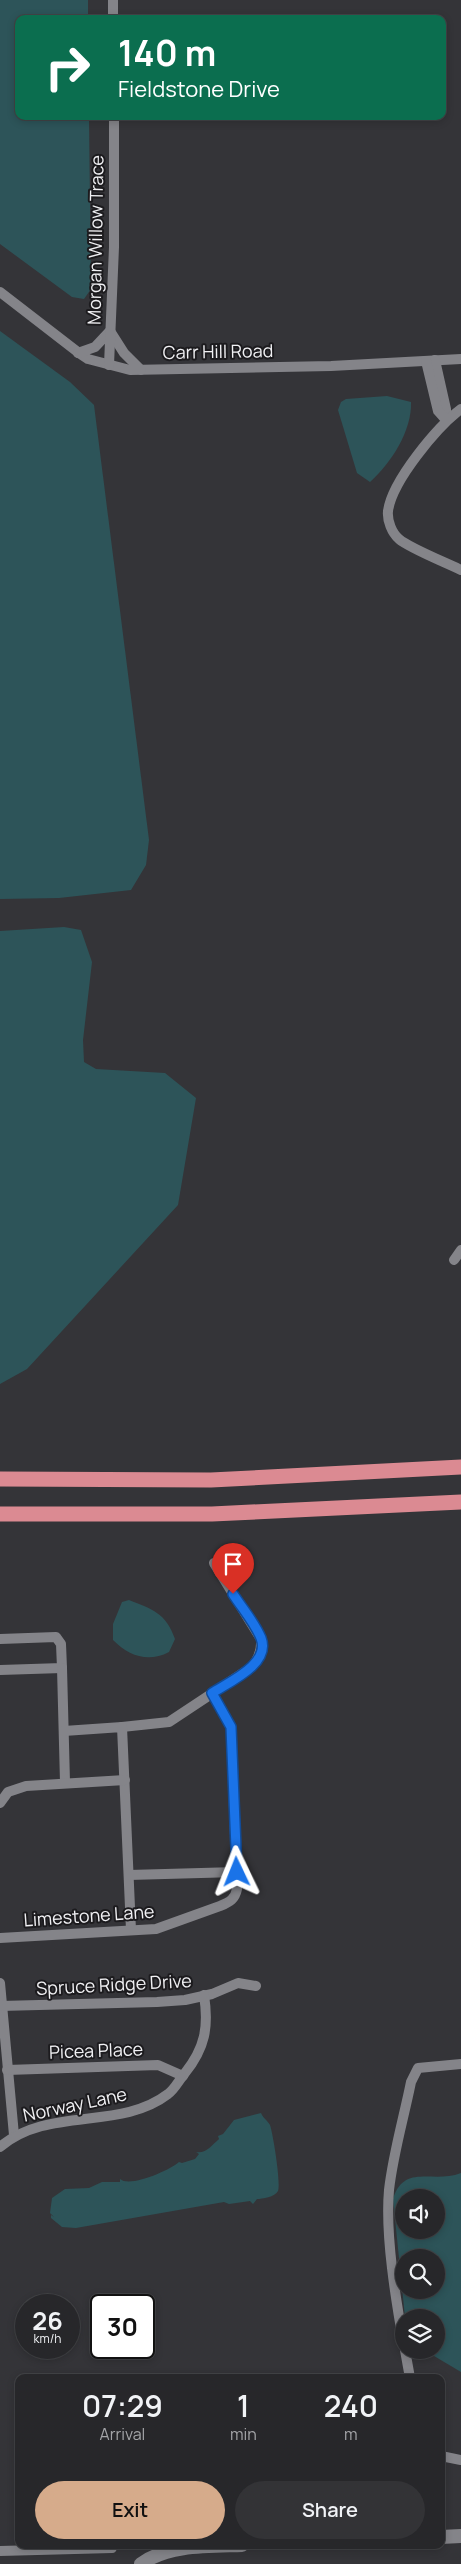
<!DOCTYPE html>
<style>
:root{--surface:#27272a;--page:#333336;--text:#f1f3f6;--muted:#a4a5a8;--line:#434447;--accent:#d6ab8b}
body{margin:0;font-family:Manrope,sans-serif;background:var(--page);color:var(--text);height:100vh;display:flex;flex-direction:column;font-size:19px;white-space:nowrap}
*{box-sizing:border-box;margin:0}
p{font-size:16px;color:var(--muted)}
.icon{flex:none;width:28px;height:28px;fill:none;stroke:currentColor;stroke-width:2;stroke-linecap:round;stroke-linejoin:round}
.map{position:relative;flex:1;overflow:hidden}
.panel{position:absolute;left:15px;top:2374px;width:430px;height:175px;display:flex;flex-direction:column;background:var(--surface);border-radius:10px;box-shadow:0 2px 8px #0003,0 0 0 1px var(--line)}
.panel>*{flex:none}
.banner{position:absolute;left:15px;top:15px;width:431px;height:105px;border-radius:10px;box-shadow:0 2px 8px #0003,0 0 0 1px var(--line);background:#0b6e4f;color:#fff;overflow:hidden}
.controls{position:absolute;left:395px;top:2189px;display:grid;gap:10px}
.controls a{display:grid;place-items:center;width:50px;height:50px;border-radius:50%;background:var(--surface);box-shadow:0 2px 8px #0003,0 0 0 1px var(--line);font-size:25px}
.speed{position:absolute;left:15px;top:2294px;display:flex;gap:10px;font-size:25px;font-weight:700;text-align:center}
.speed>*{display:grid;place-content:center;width:65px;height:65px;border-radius:50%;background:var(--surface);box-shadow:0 2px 8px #0003,0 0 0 1px var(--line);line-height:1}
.speed small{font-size:12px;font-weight:400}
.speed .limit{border:2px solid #111;border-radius:8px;background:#fff;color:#111}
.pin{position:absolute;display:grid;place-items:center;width:42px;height:42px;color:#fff;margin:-51px -21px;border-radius:50% 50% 50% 0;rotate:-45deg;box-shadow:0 0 5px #0007}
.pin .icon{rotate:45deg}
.me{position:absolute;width:55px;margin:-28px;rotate:358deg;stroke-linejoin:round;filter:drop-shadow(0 0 4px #0008)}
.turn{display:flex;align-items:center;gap:18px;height:105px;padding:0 20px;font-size:22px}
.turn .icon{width:65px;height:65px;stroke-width:2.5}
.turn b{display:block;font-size:35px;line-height:42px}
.eta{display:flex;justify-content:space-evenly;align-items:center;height:85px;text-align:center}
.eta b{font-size:30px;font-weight:600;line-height:35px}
.button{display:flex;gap:10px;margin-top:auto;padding:10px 20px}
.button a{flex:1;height:58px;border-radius:30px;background:var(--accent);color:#111;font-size:20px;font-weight:600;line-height:58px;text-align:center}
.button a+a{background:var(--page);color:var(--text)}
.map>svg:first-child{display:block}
</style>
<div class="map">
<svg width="461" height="2564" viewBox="0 0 461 2564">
<rect width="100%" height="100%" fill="#343438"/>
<!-- water -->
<g fill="#2d5459" fill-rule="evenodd">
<polygon points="0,0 88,0 88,19 19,19 19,116 89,116 91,289 84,299 72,297 0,244"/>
<polygon points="0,331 70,382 94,405 149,840 146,865 131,890 59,898 0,899"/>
<path d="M387,396L411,402C412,431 391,463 370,482L357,473L338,410L341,402L346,399Z"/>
<polygon points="64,927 81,930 92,962 83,1040 84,1062 96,1069 165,1073 196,1098 178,1205 27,1369 0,1384 0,931"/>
<path d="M129,1600C152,1609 166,1613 175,1639L169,1652C148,1663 129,1656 113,1640V1624L122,1602Z"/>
<path d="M261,2113C263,2118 267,2120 270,2125C273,2134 281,2183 278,2191C275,2197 262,2199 257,2199L253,2204L250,2201L229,2204L224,2202L76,2228L62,2227L51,2218V2215L54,2217L50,2213L52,2198L65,2189L89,2188L102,2182H120V2179C130,2188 170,2170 179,2162L182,2163L195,2159L199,2154L196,2152C206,2154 212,2145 219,2139L218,2136L223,2134L234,2120Z"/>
<path d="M461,2173V2372L424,2350H436V2318L405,2317L393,2199C404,2163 433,2184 461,2173ZM404,2198H436V2230H404ZM404,2258H436V2290H404Z"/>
</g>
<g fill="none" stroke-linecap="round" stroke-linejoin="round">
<!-- street -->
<g stroke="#848489" stroke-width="10">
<polyline points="113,0 113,19"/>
<polyline points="0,292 79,353 88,359 130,370 331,366 461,359"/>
<polyline points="78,353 95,347 110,331 124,353 141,370"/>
<polyline points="435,360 446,409 446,420"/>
<polyline points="426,361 438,411 446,420"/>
<polyline points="109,365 114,247 114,116"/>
<path d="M461,409C437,427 392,481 388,511C387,521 392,533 399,539C409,548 447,563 461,570"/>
<polyline points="454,1260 461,1250"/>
<polyline points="0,1639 56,1637 61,1644 62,1668 0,1670"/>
<polyline points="62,1668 65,1782"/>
<path d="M122,1727L169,1722L252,1667C259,1658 262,1650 261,1639L214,1563"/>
<polyline points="64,1731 122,1727 131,1930"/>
<polyline points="0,1803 8,1792 26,1786 125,1780"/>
<polyline points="129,1875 237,1872"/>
<path d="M0,1938L156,1929L220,1906C230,1902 235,1899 237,1889L231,1727L212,1693"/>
<polyline points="0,1983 14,2135"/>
<polyline points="0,2006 157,2002 185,2000 212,1994 238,1983 256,1986"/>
<polyline points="7,2070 158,2065 183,2076"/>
<path d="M0,2147C48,2106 120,2131 168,2094C175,2089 179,2080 185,2073C205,2048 209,2027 204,1995"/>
<path d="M404,2346C396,2301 385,2235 389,2190C393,2154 404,2117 411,2082L418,2068L461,2064"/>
<polyline points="405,2350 410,2378"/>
<polyline points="441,2456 461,2460"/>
<polyline points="0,2551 112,2548"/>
</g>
<!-- secondary -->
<g stroke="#848489" stroke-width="14">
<polyline points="441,2537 461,2536"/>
<path d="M141,2564C168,2544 210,2546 242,2545"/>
</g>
<!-- highway -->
<g stroke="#db8a92" stroke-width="15">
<polyline points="0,1479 211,1480 461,1467"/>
<polyline points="0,1514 212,1514 461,1502"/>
</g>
</g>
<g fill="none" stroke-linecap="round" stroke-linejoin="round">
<!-- route casing -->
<g stroke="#114b97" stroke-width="12">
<path id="route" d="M233,1594C242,1608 255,1623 261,1638C271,1664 229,1682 212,1693L231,1727L237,1872"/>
</g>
<!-- route -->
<use href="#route" stroke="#1a73e8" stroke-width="9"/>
</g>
<g text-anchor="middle" stroke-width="4" stroke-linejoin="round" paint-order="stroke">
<!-- street labels -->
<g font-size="18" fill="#f0f0f3" stroke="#1c1b1e">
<text transform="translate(96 240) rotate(-89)" y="6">Morgan Willow Trace</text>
<text transform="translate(218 352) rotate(-1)" y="6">Carr Hill Road</text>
<text transform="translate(89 1916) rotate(-4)" y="6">Limestone Lane</text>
<text transform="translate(114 1985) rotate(-3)" y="6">Spruce Ridge Drive</text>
<text transform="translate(96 2051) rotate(-2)" y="6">Picea Place</text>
<text transform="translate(75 2105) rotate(-12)" y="6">Norway Lane</text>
</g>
</g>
</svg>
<div class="controls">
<a><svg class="icon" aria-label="sound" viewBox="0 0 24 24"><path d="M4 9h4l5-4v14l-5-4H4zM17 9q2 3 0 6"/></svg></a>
<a><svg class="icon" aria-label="search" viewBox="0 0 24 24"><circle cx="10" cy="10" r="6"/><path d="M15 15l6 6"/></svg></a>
<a><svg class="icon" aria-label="layers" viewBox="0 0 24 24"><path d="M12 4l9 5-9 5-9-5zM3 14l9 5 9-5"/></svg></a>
</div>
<div class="speed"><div>26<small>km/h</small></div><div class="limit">30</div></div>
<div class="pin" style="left:233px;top:1594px;background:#d93025"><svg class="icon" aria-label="arrive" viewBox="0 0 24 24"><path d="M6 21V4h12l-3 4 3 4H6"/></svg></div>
<svg class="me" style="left:237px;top:1872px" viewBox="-20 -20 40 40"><path d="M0-17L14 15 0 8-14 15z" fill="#1a73e8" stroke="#fff" stroke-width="4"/></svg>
<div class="banner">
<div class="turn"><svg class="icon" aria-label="right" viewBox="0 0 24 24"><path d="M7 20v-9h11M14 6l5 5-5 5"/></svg><div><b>140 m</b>Fieldstone Drive</div></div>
</div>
<section class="panel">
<div class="eta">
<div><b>07:29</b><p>Arrival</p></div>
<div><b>1</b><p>min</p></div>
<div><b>240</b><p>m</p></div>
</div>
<div class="button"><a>Exit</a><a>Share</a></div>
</section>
</div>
